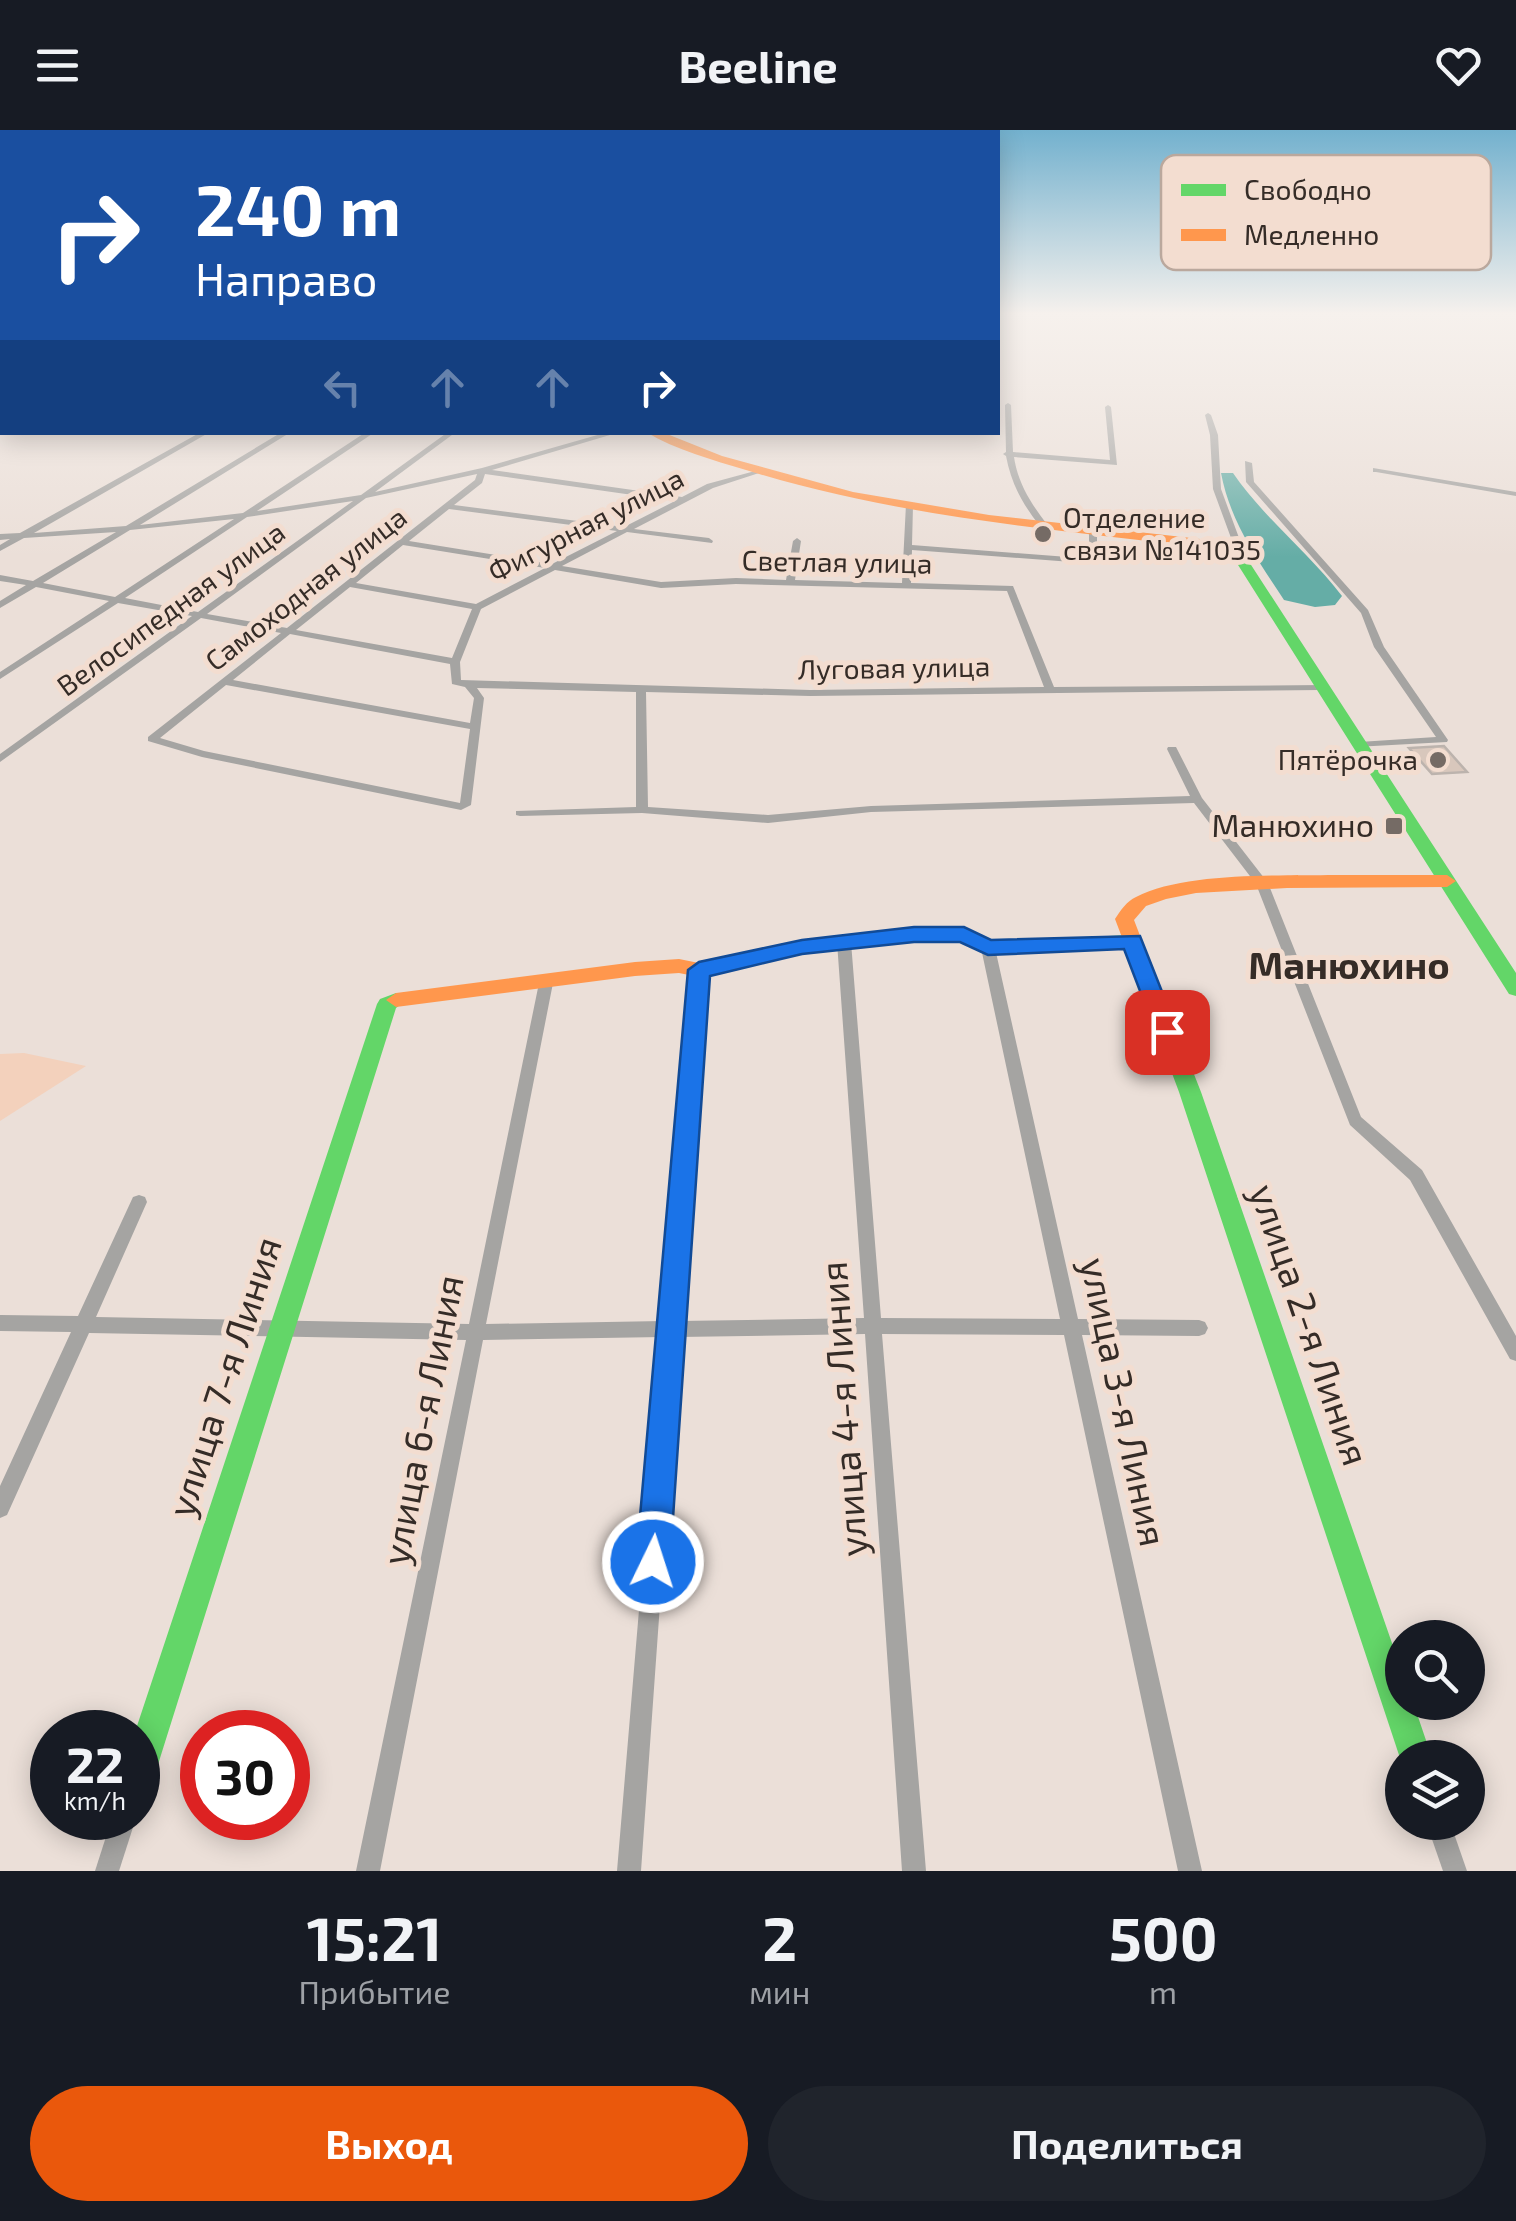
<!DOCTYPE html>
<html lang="ru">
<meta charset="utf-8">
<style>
:root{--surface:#171b24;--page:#20242c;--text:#f1f3f6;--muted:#9ea1a6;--accent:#ea580c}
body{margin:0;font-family:"Exo 2",sans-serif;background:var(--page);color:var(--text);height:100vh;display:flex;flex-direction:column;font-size:38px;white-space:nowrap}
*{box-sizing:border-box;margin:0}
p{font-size:32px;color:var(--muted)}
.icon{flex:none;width:55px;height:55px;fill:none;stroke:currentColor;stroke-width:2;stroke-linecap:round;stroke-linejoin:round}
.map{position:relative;height:1741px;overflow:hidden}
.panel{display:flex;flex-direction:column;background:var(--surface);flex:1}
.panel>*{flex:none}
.hud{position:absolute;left:0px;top:0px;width:1000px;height:305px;box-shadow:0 5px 25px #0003;background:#1a4fa0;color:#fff;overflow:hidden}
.tools{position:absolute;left:1385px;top:1490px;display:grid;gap:20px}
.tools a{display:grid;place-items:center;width:100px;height:100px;border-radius:50%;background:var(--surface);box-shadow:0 5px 25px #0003;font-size:50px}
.speed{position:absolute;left:30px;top:1580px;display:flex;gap:20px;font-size:50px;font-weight:700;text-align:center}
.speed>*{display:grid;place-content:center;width:130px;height:130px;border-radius:50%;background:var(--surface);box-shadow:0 5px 25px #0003;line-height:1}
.speed small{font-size:25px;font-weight:400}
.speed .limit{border:15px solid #d22;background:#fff;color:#111}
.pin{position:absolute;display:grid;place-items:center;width:85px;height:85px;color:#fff;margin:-42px;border-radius:20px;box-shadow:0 5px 15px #0006}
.me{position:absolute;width:110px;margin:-55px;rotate:4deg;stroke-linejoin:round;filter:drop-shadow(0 0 8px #0008)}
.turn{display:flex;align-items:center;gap:35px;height:210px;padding:0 30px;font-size:45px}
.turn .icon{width:130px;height:130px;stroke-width:2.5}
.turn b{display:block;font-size:70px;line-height:85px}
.lanes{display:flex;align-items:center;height:95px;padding:0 30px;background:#0003;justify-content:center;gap:50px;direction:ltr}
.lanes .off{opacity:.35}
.eta{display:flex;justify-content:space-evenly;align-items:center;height:170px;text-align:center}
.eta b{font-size:60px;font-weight:700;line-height:70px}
.action{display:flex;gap:20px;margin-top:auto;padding:20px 30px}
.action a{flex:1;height:115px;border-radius:60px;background:var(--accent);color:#fff;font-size:40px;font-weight:700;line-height:115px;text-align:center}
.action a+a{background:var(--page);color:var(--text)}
header{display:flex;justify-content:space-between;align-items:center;height:130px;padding:0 30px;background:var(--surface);font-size:45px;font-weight:700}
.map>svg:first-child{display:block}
</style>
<header><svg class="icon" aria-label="menu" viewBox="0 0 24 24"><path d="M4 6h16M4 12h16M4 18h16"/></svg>Beeline<svg class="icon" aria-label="heart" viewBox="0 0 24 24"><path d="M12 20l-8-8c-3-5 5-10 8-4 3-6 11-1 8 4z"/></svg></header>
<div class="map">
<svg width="1516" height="1741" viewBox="0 0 1516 1741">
<rect width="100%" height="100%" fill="#ebdfd8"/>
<!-- green -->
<polygon fill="#f3d1bc" points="24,923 86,936 0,991 0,924"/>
<!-- water -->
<path fill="#65ada6" d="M1221,343H1233C1264,388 1308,422 1342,466L1335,475L1315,477L1284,470C1257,429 1230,391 1221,343Z"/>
<!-- building -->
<polygon fill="#d8c7bc" stroke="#bcb3ad" stroke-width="2.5" points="1444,616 1467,642 1432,644 1409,618"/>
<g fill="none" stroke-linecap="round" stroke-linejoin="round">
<!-- street -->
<g fill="#a5a4a2" fill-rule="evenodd">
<rect x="0" y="216" width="2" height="4"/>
<path d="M1008,273L1011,275L1013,322L1110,330L1105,277L1108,275L1111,277L1117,335L1014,327C1018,353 1030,372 1046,393L1045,395H1039C1022,373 1011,353 1006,326L1003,324L1006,322L1005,275Z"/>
<polygon points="1208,283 1211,285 1218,305 1221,359 1242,416 1234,425 1230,422 1234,416 1213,359 1210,305 1205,285"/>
<path d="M201,302H210L34,403L126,396L282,302H291L140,395L243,383L366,302H375L257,381L361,365L448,302H456L375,362L482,338L608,302H620L492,340L682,367L707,354L755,341L759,343L713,358L634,399L709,408L713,411L712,413L627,402L562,436L661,452L736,448L786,450L793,411L797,408L801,411L795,450L902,453L906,374L913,376L912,415L1081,428L1089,426V399L1093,397L1097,399V427L1085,433L912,420L911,453L1013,456L1054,557L1324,555V559L1320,560L810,566L646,562L648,677L768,685L871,676L1190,666L1167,619L1168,617H1176L1202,668L1268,753L1361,987L1422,1040L1516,1206V1231L1510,1229L1410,1050L1350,995L1256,754L1194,673L871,682L768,693L642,683L520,686L516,685V681L636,677V562L477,558L484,568L471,675L461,680L202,627L148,611V607L281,503L201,488L0,632V624L192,486L118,473L0,549V542L109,471L36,457L0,478V471L26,455L0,451V445L33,451L116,402L24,408L0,421V415L10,409L0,410V404L20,403ZM477,344L475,350L287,498L207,484L366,368ZM485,344L675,371L624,397L454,375L482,353ZM353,371L198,482L125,468L247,387ZM449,379L617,401L552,434L409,411ZM234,389L115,467L43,453L130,400ZM403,415L545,438L476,474L356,453ZM555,440L661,458L736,454L1007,461L1044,557L810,560L461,550L460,532L481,479ZM350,457L472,479L452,528L296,500ZM290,504L450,534L452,554L465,557L474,568L470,593L233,550ZM226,555L470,599L460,673L204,621L160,608Z"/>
<polygon points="1245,331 1252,333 1254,352 1368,480 1384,517 1448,610 1447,612 1355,617 1355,613 1359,612 1436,607 1374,517 1361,483 1246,352"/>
<polygon points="1373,338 1516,362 1516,366 1376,342 1373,342"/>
<polygon points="844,808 851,812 881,1188 1060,1189 981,818 988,813 995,818 1078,1189 1199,1190 1205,1192 1208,1198 1205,1204 1199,1206 1082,1205 1202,1741 1178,1741 1064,1205 882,1204 926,1741 902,1741 865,1204 679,1207 641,1741 617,1741 662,1207 483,1210 380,1741 356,1741 466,1210 89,1203 7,1385 0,1388 0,1356 71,1202 0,1201 0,1185 78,1186 133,1067 139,1065 145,1067 147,1072 96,1187 469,1194 539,853 546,848 553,853 486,1194 663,1191 692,840 699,835 706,840 680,1191 864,1188 837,812"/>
<polygon points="112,1688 136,1688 119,1741 95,1741"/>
<polygon points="1426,1692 1450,1692 1467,1741 1443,1741"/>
</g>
<!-- fast -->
<g fill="#63d668" fill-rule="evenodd">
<polygon points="1200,409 1242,421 1516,843 1516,866 1509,864 1233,427 1196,416 1196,410"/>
<polygon points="974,804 991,811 1132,805 1141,811 1132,817 988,825 965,810"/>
<polygon points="1152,856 1162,863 1201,962 1402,1542 1402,1572 1413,1572 1432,1628 1402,1628 1402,1635 1400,1628 1179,962 1142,863"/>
<polygon points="396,863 406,870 396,878 155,1644 150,1656 138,1661 135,1602 377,874 380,869"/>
</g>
<!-- slow -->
<g fill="#ff974d" fill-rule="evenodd">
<path d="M646,302H662L722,326L853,362L989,385L1200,409L1206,413L1200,417C1048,399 894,386 746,340C713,330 676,320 646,302Z"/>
<path d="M1335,745H1447L1456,751L1447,757L1287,758L1196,763L1166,769L1146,776L1134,790L1162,863L1159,868H1145L1115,789C1120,781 1127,771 1136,767C1184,742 1280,746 1335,745Z"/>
<polygon points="964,798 983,810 981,815 974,816 961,810 914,811 802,824 699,847 679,843 635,846 396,877 386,870 396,863 635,832 679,829 699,833 802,810 914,799"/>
</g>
</g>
<!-- sky -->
<linearGradient id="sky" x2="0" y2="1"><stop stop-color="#73b1ce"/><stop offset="0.43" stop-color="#f6f1ed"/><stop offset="1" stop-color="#f6f1ed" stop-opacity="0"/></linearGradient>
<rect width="1516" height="427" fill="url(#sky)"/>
<!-- route -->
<polygon fill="#1a73e8" stroke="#114b97" stroke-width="2.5" points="914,797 964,797 991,810 1140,806 1178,902 1167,910 1158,908 1124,819 988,825 960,812 914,812 802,824 710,846 670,1432 665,1444 653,1449 641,1444 636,1432 688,840 699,832 802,810"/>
<!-- markers -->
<g fill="#756b65" stroke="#f3ddd0" stroke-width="4">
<circle cx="1043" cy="404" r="10"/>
<circle cx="1438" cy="630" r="10"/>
<rect x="1384" y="686" width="20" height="20" rx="5"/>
</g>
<g text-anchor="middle" stroke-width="10" stroke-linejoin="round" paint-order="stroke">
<!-- far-poi labels -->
<g font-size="28" fill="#352c27" stroke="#f3ddd0" text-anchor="start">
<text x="1063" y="398">Отделение<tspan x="1063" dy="32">связи №141035</tspan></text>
<text x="1418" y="640" text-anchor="end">Пятёрочка</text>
</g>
<!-- far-street labels -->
<g font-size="28" fill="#352c27" stroke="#f3ddd0">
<text transform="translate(586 395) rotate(-27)" y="10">Фигурная улица</text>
<text transform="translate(837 432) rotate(1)" y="10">Светлая улица</text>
<text transform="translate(306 459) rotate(-38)" y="10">Самоходная улица</text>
<text transform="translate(171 479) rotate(-36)" y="10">Велосипедная улица</text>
<text transform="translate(894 538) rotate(-1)" y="10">Луговая улица</text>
</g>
<!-- poi labels -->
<g font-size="32" fill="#352c27" stroke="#f3ddd0" text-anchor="end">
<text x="1374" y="707">Манюхино</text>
</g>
<!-- quarter labels -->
<g font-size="38" font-weight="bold" fill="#352c27" stroke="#f3ddd0">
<text x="1349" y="849">Манюхино</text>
</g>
<!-- near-street labels -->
<g font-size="38" fill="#352c27" stroke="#f3ddd0">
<text transform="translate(1309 1195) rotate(71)" y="13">улица 2-я Линия</text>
<text transform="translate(225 1247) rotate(-72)" y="13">улица 7-я Линия</text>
<text transform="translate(1123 1272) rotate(78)" y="13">улица 3-я Линия</text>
<text transform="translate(844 1279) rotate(-94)" y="13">улица 4-я Линия</text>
<text transform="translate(423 1290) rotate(-79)" y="13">улица 6-я Линия</text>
</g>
</g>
<!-- legend -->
<rect x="1161" y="25" width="330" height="115" rx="15" fill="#f3ddd0" stroke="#baa89d" stroke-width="2.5"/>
<rect x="1181" y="54" width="45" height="12" fill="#63d668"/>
<rect x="1181" y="99" width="45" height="12" fill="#ff974d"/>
<g font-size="28" fill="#352c27">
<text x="1244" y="70">Свободно</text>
<text x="1244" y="115">Медленно</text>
</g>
</svg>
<div class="tools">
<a><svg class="icon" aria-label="search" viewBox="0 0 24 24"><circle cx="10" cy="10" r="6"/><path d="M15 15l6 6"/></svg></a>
<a><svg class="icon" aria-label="layers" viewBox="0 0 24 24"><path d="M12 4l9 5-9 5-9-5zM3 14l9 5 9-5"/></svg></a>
</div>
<div class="speed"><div>22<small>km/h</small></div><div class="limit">30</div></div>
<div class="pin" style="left:1167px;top:902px;background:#d93025"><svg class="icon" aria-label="arrive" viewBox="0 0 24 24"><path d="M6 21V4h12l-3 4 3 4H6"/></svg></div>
<svg class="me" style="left:653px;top:1432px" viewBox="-20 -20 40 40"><circle r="17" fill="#1a73e8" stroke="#fff" stroke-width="3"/><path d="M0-11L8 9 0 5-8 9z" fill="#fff"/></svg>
<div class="hud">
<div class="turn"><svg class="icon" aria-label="right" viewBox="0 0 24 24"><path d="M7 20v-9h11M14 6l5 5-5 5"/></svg><div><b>240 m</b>Направо</div></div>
<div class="lanes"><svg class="icon off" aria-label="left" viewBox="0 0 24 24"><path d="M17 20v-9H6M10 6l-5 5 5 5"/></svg><svg class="icon off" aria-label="ahead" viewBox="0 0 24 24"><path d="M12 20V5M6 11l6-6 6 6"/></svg><svg class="icon off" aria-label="ahead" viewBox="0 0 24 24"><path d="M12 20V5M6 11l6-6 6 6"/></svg><svg class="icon" aria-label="right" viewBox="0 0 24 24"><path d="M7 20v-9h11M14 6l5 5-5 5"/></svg></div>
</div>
</div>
<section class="panel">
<div class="eta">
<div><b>15:21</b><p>Прибытие</p></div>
<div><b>2</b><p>мин</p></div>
<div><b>500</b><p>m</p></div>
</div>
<div class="action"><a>Выход</a><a>Поделиться</a></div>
</section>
